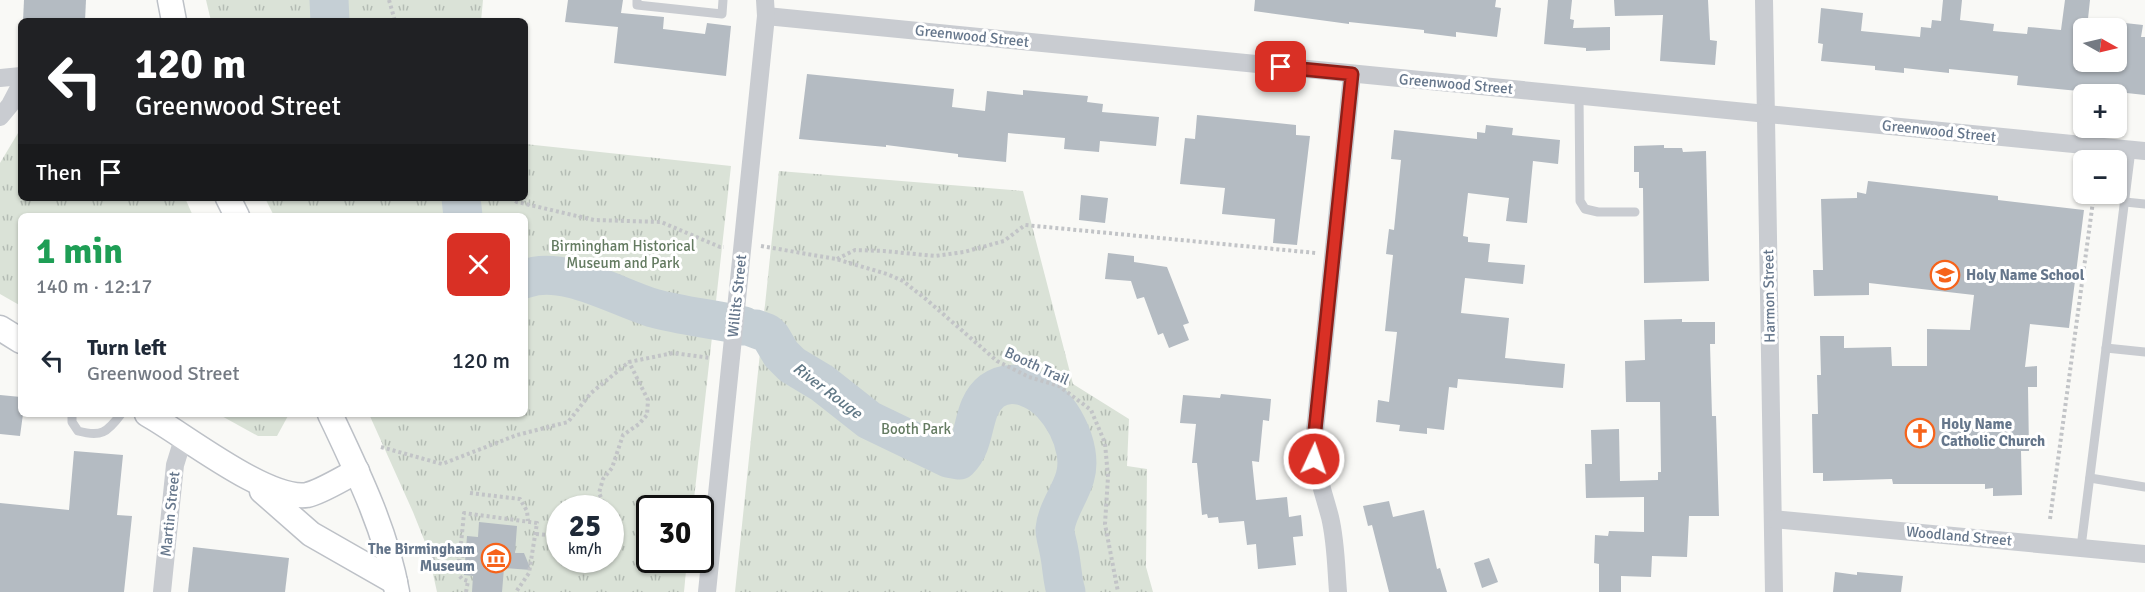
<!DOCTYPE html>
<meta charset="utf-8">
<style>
:root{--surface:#fff;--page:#f2f2f3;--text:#1f2937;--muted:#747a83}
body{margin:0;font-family:Signika,sans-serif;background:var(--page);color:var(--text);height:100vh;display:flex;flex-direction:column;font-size:22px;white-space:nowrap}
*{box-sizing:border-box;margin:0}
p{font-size:20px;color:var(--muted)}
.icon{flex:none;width:33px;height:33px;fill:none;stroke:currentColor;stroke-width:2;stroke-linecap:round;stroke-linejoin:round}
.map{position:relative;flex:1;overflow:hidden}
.sheet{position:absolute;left:18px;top:213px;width:510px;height:204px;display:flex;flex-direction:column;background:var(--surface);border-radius:9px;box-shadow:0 2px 4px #0004}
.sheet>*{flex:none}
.top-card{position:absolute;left:18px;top:18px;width:510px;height:183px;border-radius:9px;box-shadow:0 2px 4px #0004;background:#202124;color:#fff;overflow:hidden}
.needle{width:39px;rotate:98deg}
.tools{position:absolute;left:2073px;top:18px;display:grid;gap:12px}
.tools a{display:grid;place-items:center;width:54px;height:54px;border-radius:9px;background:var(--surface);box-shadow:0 2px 4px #0004;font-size:30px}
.speed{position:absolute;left:546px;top:495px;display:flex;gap:12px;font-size:30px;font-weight:700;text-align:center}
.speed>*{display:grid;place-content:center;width:78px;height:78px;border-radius:50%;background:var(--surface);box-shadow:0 2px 4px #0004;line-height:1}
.speed small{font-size:15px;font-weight:400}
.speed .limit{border:3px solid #111;border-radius:9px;background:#fff;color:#111}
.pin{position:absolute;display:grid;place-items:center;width:51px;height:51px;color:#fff;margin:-26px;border-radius:12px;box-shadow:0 3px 9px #0006}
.me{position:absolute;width:66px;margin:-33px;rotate:3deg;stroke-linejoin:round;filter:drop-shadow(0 0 4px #0008)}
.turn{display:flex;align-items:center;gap:21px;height:126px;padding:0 18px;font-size:27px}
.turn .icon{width:78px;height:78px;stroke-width:2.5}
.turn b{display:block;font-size:42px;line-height:51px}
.then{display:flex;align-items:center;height:57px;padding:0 18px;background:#0003;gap:12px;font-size:22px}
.round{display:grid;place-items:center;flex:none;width:63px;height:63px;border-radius:9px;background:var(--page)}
.overview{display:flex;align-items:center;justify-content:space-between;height:102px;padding:0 18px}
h1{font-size:36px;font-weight:700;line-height:45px;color:#1e9e55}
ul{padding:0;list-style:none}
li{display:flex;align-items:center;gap:18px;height:90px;padding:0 18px}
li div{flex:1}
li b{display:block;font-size:22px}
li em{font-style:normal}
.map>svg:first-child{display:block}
</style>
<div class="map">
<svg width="2145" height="592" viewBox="0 0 2145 592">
<defs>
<pattern id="park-tufts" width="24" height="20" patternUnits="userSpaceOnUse" patternTransform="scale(1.5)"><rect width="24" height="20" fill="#dae2d7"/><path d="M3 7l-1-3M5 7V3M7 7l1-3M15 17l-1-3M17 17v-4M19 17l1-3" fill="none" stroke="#b4bcb4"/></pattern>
</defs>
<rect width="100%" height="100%" fill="#f9f9f6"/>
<!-- park -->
<g fill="url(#park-tufts)" fill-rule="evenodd">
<polygon points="206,0 483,0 481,21 211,21"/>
<polygon points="21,128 21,198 185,198 193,216 21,216 21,306 0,294 0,163"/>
<path d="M525,144L731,166L693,508H650V560H687L684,592H437L427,547L413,512L369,414H525V216H274L265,198H525ZM560,508H610V560H560Z"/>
<polygon points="779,171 1023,191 1073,384 1129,419 1127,466 1147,469 1146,567 1153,592 735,592"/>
<polygon points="218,414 289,414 277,436 258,436"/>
</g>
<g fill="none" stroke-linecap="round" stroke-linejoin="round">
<!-- river -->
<g stroke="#c5cfd5" stroke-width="39">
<polyline points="329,0 330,21"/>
<polyline points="461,198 463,216"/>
<path d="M525,279C562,264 617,297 653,308C682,316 714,319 744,326"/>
<path d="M756,329L767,333L771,337L781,354L792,365L822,383L869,420L948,458L959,460C978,442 970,408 992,391C1004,382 1018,383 1031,389C1060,401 1084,447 1075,477C1070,495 1057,510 1055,529C1055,537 1058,544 1059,551C1062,565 1062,579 1066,592"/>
</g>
</g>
<!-- building -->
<g fill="#b4bbc2">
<polygon points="24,0 86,0 85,21 23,21"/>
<polygon points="568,0 623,0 621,13 664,17 663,29 705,34 707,23 731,26 726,76 614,63 618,27 565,22"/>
<polygon points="1255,0 1496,0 1495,7 1501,8 1497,37 1456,32 1456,37 1424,33 1424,30 1349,22 1349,24 1254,11"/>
<polygon points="1548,0 1572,0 1570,19 1574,20 1573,28 1610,27 1610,50 1586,51 1586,48 1544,44"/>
<polygon points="1614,0 1708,0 1710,40 1717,41 1715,65 1660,61 1663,15 1615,16"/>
<polygon points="1943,0 1962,0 1960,20 1994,24 1993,31 2027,34 2028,27 2061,30 2065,0 2090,0 2087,28 2084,28 2084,62 2116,62 2116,22 2143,25 2141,37 2145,37 2145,95 2099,90 2099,93 2017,85 2018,76 1949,69 1949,73 1904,68 1904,73 1875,70 1875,66 1821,61 1823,44 1818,43 1821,8 1863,13 1861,31 1920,37 1921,27 1931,28 1932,20 1941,21"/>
<polygon points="807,74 954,89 952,107 985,111 987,91 1023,95 1023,90 1088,96 1087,102 1103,104 1102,112 1159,117 1156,146 1100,141 1099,152 1064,149 1065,138 1008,133 1006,162 958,157 958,154 886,145 886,147 799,139"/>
<polygon points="1197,115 1296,125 1296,135 1310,136 1297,245 1273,243 1275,219 1222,214 1225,188 1180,184 1185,138 1195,139"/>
<polygon points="1486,125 1513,128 1512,135 1560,140 1558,164 1533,161 1527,223 1506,221 1509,198 1468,193 1463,236 1468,237 1468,242 1490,244 1488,262 1525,265 1523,284 1465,278 1461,313 1509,318 1505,358 1565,364 1563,388 1458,379 1457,388 1449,387 1444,430 1427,428 1427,434 1399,431 1400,425 1376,422 1378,400 1389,402 1397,332 1385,331 1393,255 1386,254 1389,229 1394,230 1401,160 1391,159 1394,130 1477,139 1477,132 1485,133"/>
<polygon points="1664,145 1664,148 1682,148 1683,152 1706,151 1709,281 1644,283 1643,188 1639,188 1639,172 1634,172 1634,146"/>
<polygon points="1868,181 1998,196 1998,200 2084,210 2069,328 2030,324 2025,367 2037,366 2037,387 2028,387 2029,451 2021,451 2022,495 1993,496 1993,488 1985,489 1985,484 1893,484 1892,479 1823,481 1823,473 1813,473 1812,414 1818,414 1817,375 1821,375 1820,336 1844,336 1844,348 1891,347 1892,366 1927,366 1927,329 1970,330 1974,295 1869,283 1869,295 1814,296 1813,270 1823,270 1821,199 1857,198 1857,192 1866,194"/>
<polygon points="1081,195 1108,198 1105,223 1079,220"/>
<polygon points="1108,253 1134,256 1134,262 1167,267 1189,323 1183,325 1189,340 1169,348 1163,333 1158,335 1144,297 1137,299 1131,281 1105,279"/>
<polygon points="1682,319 1682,322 1715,322 1715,344 1710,344 1712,416 1716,416 1719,516 1689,516 1687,557 1652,556 1651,577 1621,576 1621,592 1599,592 1599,564 1594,563 1595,535 1608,536 1609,531 1644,532 1644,497 1586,498 1585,464 1592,464 1591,430 1619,429 1620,481 1658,480 1658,472 1661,472 1660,402 1626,402 1625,361 1645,360 1644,320"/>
<polygon points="1221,394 1271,399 1269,421 1263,420 1259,462 1252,461 1256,500 1287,497 1289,517 1301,515 1303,536 1293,537 1296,565 1258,569 1256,544 1247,545 1244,521 1219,523 1218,517 1208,518 1207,514 1202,515 1197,463 1192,463 1196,424 1180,423 1183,395 1220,398"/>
<polygon points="0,395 21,397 21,414 23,414 20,436 0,434"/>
<polygon points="74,451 123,455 117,515 132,516 124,592 0,592 0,503 69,510"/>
<polygon points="1389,501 1393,517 1424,510 1437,569 1440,568 1447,592 1389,592 1372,525 1368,526 1363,506"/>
<polygon points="479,522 517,526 515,553 524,553 531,570 504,568 502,592 472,592 473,576 464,575 467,536 478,537"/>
<polygon points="193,547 289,558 285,592 188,592"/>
<polygon points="1489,558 1498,582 1482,588 1474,563"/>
<polygon points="1835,572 1857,575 1857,572 1903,576 1901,592 1833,592"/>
</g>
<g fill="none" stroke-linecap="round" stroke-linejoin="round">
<!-- secondary casing -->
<g stroke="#bdc1c7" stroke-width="27">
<g id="secondary">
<polyline points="170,0 174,21"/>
<polyline points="228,198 237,216"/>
<polyline points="0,328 21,341"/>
<path d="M147,414C183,434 267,501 307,495C321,492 343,478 357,471"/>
<path d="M330,414C357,471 386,530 397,592"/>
<polyline points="262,491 311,534 395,582"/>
</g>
</g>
<!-- path -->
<g stroke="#c2c4c7" stroke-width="4" stroke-dasharray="3 3" stroke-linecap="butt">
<polyline points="389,0 395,21"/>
<polyline points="510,198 517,202 594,220 661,222 720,247 724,247"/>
<polyline points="761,246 836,259 887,274 903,281 927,300 997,361 1029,377 1059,386 1091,410 1105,443 1108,477 1105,524 1118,592"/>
<polyline points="837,259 855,250 884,251 935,256 964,252 1004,241 1025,225 1316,253"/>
<polyline points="381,447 442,464 517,435 568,422 591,393 629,362 673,353 711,358"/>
<polyline points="470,493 520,499 527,511 528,521"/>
<polyline points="606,508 599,493 603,479 612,468 623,435 639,424 647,415 648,400 629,362"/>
<polyline points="2050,519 2094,194"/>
<polyline points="536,534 560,536"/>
<polyline points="426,560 453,555 466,556"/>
<polyline points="675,566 692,568"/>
<polyline points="466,592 468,581 462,579 458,574 464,513 537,523 529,573 516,592"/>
</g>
<!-- lane -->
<g stroke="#c9ccd1" stroke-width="9">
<polyline points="637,0 637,5 722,14 723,0"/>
<polyline points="1579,95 1580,201 1585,209 1598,212 1635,212"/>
<polyline points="2125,202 2145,204"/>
<polyline points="2106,348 2145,352"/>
<path d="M72,414V422L78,431C101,437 107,433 121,414"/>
<polyline points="2090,478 2145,487"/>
<polyline points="2081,547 2131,150"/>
</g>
<!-- street -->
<g stroke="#c9ccd1" stroke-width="18">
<polyline points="1764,0 1774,592"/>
<polyline points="766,16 2145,151"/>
<polyline points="0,78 21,76"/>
<polyline points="0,117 10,105 21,84"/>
<polyline points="1773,519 2145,554"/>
<polyline points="162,592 175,465 184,436"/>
<polyline points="707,592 766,16 765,0"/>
<path d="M1338,592C1336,567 1336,542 1330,517C1323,491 1314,467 1314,440L1352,74"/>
</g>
<!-- secondary -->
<use href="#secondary" stroke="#fff" stroke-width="24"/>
</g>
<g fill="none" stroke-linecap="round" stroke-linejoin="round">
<!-- route casing -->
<g stroke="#8d1f18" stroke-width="15">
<polyline id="route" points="1281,67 1352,74 1314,440 1314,459"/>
</g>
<!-- route -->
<use href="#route" stroke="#d93025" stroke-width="10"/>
</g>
<!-- icons -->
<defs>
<g id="school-ring" transform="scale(1.5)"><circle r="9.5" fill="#fff" stroke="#f6631a" stroke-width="1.5"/><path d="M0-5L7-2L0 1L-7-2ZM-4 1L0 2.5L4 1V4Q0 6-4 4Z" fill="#f6631a"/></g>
<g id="church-ring" transform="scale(1.5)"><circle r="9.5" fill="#fff" stroke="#f6631a" stroke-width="1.5"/><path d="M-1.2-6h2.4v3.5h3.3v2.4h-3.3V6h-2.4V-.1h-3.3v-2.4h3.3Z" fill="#f6631a"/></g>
<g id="museum-ring" transform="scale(1.5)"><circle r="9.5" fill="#fff" stroke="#f6631a" stroke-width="1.5"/><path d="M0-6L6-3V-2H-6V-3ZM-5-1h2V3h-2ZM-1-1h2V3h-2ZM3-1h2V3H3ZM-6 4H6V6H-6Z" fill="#f6631a"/></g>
</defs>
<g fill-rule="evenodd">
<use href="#school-ring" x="1945" y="275"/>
<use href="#church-ring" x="1920" y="433"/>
<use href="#museum-ring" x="496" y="558"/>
</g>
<g text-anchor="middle" stroke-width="6" stroke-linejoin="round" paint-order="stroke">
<!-- street labels -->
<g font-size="15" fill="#65768b" stroke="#fff">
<text transform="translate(972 36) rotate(6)" y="5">Greenwood Street</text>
<text transform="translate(1456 84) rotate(5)" y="5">Greenwood Street</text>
<text transform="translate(1939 131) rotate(6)" y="5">Greenwood Street</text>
<text transform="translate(737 296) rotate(-84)" y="5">Willits Street</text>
<text transform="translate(1769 296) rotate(-91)" y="5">Harmon Street</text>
<text transform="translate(1037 366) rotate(25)" y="5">Booth Trail</text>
<text transform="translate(170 514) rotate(-84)" y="5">Martin Street</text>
<text transform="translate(1959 536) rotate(5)" y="5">Woodland Street</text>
</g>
<!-- park labels -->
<g font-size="15" fill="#647b61" stroke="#fff">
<text x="623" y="251">Birmingham Historical<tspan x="623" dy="17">Museum and Park</tspan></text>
<text x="916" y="434">Booth Park</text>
</g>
<!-- poi labels -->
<g font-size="15" font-weight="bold" fill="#65768b" stroke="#fff" text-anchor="start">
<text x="1966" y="280">Holy Name School</text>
<text x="1941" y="429">Holy Name<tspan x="1941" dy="17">Catholic Church</tspan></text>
<text x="475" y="554" text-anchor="end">The Birmingham<tspan x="475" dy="17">Museum</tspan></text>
</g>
<!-- water labels -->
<g font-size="16" font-style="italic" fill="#617886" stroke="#fff">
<text transform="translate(828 390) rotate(37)" y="6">River Rouge</text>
</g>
</g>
</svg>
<div class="tools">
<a><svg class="needle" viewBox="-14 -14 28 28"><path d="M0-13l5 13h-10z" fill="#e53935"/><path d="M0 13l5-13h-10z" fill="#747a83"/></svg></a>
<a>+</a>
<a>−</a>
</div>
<div class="speed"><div>25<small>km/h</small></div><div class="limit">30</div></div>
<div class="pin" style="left:1281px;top:67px;background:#d93025"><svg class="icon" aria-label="arrive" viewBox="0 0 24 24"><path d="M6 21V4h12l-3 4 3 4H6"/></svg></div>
<svg class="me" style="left:1314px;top:459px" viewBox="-20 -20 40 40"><circle r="17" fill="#d93025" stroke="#fff" stroke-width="3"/><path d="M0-11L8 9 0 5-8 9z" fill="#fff"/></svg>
<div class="top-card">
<div class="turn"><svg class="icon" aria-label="left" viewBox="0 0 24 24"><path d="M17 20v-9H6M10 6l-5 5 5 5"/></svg><div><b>120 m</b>Greenwood Street</div></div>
<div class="then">Then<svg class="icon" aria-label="arrive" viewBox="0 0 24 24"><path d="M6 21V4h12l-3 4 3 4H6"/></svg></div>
</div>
<section class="sheet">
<div class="overview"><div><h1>1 min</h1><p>140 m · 12:17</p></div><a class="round" style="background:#d93025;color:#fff"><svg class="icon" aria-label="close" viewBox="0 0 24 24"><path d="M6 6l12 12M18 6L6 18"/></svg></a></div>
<ul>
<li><svg class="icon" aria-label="left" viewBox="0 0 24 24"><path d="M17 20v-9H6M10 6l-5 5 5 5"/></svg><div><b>Turn left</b><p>Greenwood Street</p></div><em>120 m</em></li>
</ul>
</section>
</div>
